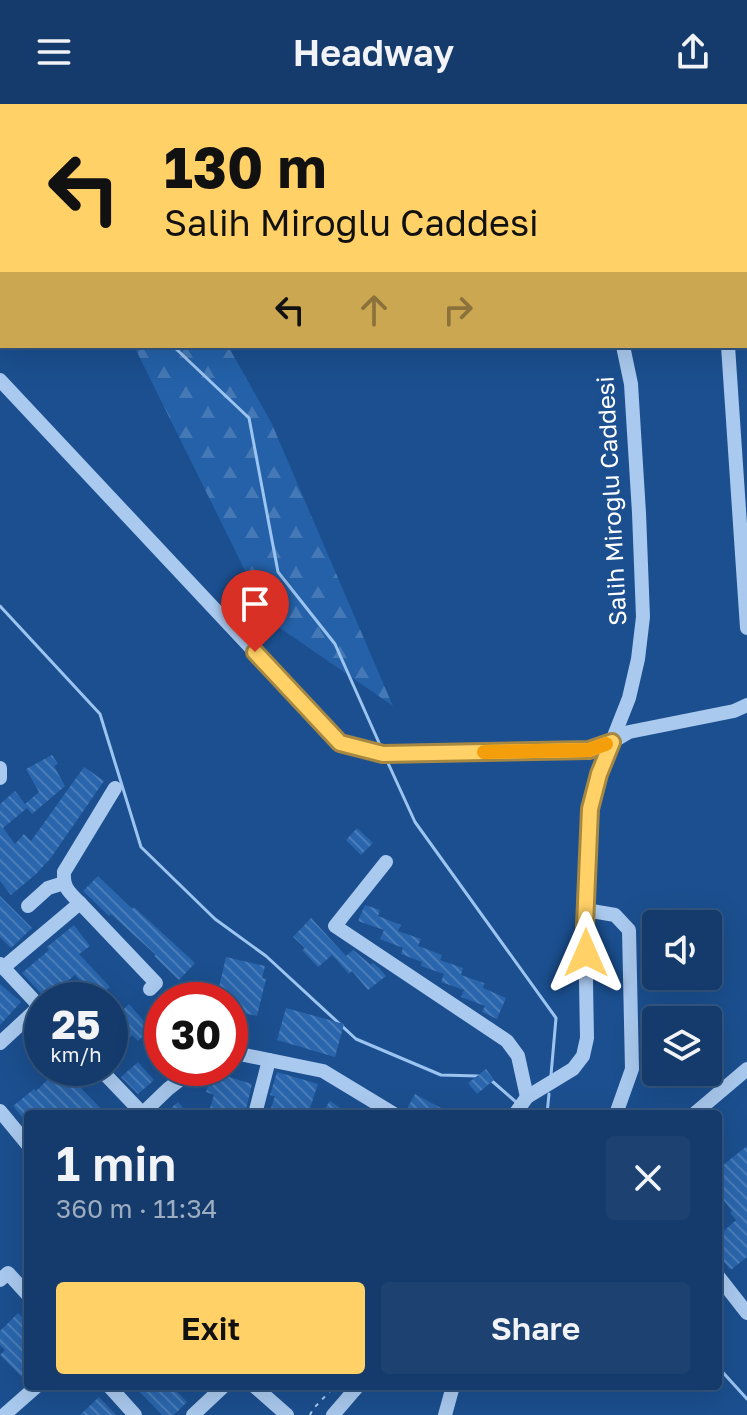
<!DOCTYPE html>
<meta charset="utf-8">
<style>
:root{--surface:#143b6b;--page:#1d4271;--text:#f1f3f6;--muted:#9dadc1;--line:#33557e;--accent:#ffd166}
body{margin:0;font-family:"Golos Text",sans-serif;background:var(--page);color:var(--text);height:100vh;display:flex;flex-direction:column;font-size:30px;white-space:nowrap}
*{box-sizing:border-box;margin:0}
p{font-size:26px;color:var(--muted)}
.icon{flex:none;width:44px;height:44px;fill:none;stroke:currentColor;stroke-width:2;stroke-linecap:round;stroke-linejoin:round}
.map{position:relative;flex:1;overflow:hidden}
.side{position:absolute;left:24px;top:1006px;width:698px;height:280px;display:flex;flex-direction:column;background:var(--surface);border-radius:8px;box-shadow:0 8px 32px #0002,0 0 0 2px var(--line)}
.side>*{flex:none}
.top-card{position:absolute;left:0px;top:0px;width:748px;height:244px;box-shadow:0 8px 32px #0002,0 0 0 2px var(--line);background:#ffd166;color:#111;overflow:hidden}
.tools{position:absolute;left:642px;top:806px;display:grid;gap:16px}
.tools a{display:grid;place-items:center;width:80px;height:80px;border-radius:8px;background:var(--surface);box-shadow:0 8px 32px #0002,0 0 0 2px var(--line);font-size:40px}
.speed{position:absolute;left:24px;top:878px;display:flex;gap:16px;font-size:40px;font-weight:700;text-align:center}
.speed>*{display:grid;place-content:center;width:104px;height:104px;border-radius:50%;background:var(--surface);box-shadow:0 8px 32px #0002,0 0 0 2px var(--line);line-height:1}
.speed small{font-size:20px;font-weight:400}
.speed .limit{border:12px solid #d22;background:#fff;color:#111}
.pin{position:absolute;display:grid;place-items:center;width:68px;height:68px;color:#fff;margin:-82px -34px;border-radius:50% 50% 50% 0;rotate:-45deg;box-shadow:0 0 8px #0007}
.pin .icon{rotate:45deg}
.me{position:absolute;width:88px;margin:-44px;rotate:0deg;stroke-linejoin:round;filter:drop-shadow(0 0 6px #0008)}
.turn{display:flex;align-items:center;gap:28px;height:168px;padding:0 32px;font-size:36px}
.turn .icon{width:104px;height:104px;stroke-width:2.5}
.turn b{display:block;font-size:56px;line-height:68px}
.lanes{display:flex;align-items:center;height:76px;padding:0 32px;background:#0003;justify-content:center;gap:40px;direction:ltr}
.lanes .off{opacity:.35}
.round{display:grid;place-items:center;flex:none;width:84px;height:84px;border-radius:8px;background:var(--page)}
.headline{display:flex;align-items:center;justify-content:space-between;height:136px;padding:0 32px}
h1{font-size:48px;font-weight:600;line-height:60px}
.cta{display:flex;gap:16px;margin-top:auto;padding:16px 32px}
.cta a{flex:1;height:92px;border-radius:8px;background:var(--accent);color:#111;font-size:32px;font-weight:600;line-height:92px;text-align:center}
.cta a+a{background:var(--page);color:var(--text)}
header{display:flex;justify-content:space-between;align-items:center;height:104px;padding:0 32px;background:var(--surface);font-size:36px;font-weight:600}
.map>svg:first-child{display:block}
</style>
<header><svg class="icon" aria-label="menu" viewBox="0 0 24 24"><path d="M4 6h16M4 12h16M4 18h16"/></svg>Headway<svg class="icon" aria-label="share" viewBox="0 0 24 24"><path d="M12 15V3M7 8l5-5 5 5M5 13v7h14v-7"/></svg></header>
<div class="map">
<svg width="747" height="1311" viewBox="0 0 747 1311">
<defs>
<pattern id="forest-firs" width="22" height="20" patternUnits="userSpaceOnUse" patternTransform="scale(2)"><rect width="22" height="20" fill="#2461a8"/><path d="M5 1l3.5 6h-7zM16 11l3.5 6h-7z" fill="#4579b5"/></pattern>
<pattern id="building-back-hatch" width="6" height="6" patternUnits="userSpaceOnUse" patternTransform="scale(2)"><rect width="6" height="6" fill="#2a66ad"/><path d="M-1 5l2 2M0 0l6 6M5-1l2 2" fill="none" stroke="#4a7db9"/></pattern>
</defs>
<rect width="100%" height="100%" fill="#1b4f8f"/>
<!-- forest -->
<polygon fill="url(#forest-firs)" points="134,242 228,242 271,318 393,602 270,517"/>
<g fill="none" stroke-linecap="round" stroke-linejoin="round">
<!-- stream -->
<g stroke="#9cc4f0" stroke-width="3">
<polyline points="43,0 44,2"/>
<polyline points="173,242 249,314 278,468 335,540 380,641"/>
<polyline points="0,502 100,610 141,743 215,815 266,852 356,935 441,971 478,972"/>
<polyline points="388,659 415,718 556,914 551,971"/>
<polyline points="492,977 516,998"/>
<polyline points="547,1010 549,990"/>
<polyline points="718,1263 747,1295"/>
</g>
</g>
<!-- building -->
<g fill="url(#building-back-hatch)">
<polygon points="52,651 58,660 54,662 65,682 32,710 27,704 3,724 15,740 24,730 31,737 84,663 104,677 50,755 36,770 11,791 0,777 0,700 15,687 25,700 39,688 26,665"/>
<polygon points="357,724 373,739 361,751 346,736"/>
<polygon points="98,772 132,805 134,803 195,859 179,876 154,852 156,851 111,810 109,812 83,787"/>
<polygon points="0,792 32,824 11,844 0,833"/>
<polygon points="365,801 380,806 378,812 401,821 398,827 421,835 418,842 442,851 440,856 463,864 461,871 484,879 483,884 506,894 497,915 482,908 485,902 461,893 464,886 441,878 444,870 421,862 422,858 401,850 403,844 380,835 384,826 358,817"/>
<polygon points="311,814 346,852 353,846 371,861 373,859 379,864 386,872 368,886 352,867 349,870 332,851 318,863 302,846 305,844 293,833"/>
<polygon points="74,821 90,842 79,850 110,883 96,896 74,896 87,884 75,871 46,895 22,869 49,846 47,843"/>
<polygon points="226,853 265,862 262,874 266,875 257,912 230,906 230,896 216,896"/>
<polygon points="0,880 21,898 0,921"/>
<polygon points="129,900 151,925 138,937 132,931 110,954 110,918"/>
<polygon points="286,904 344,920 335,953 277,936"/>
<polygon points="138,958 154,976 138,990 121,973"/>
<polygon points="60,964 66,964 84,982 81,984 106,1010 28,1010 28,1020 13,1002 34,985 36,987"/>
<polygon points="486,965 494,976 477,990 468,979"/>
<polygon points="213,968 252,980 245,1010 208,1010 214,991 206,988"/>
<polygon points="277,968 318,980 308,1010 269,1010 275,992 270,991"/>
<polygon points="415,990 452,1010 404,1010"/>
<polygon points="330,997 349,1010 321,1010"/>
<polygon points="178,998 188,1010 164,1010"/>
<polygon points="747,1042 747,1153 731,1166 724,1158 718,1162 718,1132 736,1116 730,1109 732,1107 718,1089 718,1065"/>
<polygon points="18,1209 28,1219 28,1266 22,1273 0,1251 5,1246 0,1241 0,1227"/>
<polygon points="134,1282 171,1282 187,1298 174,1311 162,1311"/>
<polygon points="99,1293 116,1311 80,1311"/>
</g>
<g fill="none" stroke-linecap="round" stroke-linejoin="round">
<!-- path -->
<polyline stroke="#a9c9ee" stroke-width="2" stroke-dasharray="4 6" stroke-linecap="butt" points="310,1311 313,1305 335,1282"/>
<!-- minor -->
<g stroke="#a9c9ee" stroke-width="14">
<polyline points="581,0 582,2"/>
<polyline points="731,0 735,2"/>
<polyline points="692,2 693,0"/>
<polyline points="746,8 747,8"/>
<polyline points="746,118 747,118"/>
<polyline points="746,234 747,234"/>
<polyline points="728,242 747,524"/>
<polyline points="0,276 340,639 383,650 589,646 612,638 629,628 734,607 747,601"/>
<polyline points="0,664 0,674"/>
<polyline points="386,758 335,822 507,937 518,952 527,993"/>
<path d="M80,799C69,788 63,784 64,768L115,684"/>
<polyline points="28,802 48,784 64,779"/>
<polyline points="586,806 615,811 629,826 632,965 616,1010"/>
<polyline points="0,860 42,905"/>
<polyline points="3,864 80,799 156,879 150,885"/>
<polyline points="0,939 39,903"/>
<polyline points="230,948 323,967 394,1010"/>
<polyline points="99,964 143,1010"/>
<polyline points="0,1007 28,1041"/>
<polyline points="143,1009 168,985 195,964"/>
<polyline points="255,1010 269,956"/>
<polyline points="515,1010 527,993 573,965 583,952 587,934 585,821 590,705 599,670 629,594 638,555 643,513 639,409 631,280 623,242"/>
<polyline points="694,1010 747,965"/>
<polyline points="718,1172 747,1209"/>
<polyline points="0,1176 8,1169 28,1191"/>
<polyline points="109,1282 135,1311"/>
<polyline points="254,1282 287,1311"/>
<polyline points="4,1311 37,1282"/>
<polyline points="193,1311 224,1282"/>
<polyline points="333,1311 358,1282"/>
<polyline points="445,1311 453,1282"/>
</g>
</g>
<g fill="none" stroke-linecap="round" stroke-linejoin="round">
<!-- route casing -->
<g stroke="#a68842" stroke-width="20">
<polyline id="route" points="255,548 340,639 383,650 589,646 612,638 599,670 590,705 585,821 586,849"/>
</g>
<!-- route -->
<use href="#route" stroke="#ffd166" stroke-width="14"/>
<!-- slow -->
<polyline stroke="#f59e0b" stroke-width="14" points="484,648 589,646 606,640"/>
</g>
<g text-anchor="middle" stroke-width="8" stroke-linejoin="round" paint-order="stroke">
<!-- street labels -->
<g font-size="24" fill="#fff" stroke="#1b4f8f">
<text transform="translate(612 397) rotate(-93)" y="8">Salih Miroğlu Caddesi</text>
</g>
</g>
</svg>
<div class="tools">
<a><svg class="icon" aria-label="sound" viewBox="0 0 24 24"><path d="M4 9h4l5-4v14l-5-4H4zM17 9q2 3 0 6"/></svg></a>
<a><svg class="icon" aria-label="layers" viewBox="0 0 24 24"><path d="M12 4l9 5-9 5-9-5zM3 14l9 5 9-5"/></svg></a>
</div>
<div class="speed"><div>25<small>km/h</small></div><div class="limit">30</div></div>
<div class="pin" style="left:255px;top:548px;background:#d93025"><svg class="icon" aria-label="arrive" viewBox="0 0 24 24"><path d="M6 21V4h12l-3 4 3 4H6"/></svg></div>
<svg class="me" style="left:586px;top:849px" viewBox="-20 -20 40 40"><path d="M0-17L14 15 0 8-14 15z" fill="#ffd166" stroke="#fff" stroke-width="4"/></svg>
<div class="top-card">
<div class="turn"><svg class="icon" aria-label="left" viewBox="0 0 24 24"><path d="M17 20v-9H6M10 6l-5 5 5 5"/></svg><div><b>130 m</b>Salih Miroğlu Caddesi</div></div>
<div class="lanes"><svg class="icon" aria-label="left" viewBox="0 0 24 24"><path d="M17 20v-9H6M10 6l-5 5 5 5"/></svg><svg class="icon off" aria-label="ahead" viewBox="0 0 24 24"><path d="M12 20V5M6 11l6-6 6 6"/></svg><svg class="icon off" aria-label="right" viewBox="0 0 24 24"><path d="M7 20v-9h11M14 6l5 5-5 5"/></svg></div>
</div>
<section class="side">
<div class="headline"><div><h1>1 min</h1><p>360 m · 11:34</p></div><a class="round"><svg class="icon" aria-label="close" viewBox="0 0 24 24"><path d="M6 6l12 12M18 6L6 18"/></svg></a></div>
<div class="cta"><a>Exit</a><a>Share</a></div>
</section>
</div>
